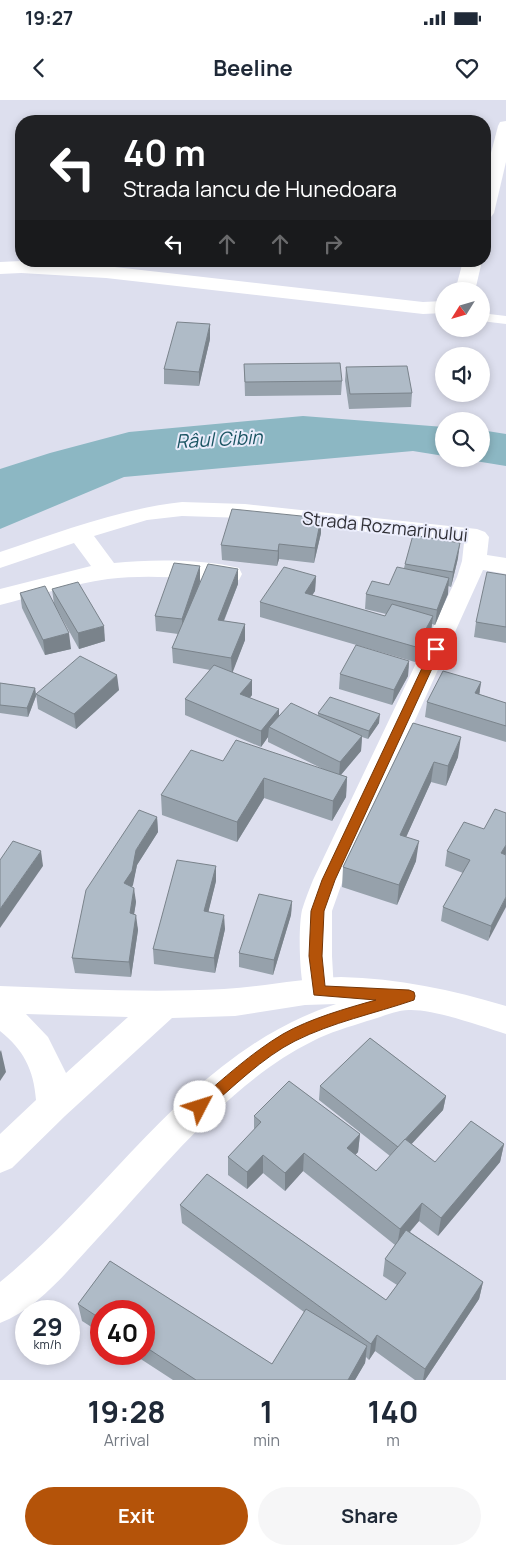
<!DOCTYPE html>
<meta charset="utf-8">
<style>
:root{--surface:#fff;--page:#f6f6f7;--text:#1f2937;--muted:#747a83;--accent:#b45309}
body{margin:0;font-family:Manrope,sans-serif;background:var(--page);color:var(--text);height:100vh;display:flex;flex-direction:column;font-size:19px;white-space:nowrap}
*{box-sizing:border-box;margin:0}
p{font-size:16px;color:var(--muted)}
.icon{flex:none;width:28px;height:28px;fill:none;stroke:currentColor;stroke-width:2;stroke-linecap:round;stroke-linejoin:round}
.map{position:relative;height:1280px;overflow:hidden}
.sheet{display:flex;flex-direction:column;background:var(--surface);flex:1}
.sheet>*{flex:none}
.hud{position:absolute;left:15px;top:15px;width:476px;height:152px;border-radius:20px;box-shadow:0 2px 8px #0003;background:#202124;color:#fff;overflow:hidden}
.needle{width:32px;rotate:233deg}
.controls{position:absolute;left:435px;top:182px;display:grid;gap:10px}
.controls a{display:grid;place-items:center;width:55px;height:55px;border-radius:50%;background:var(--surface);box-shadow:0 2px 8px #0003;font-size:25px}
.speed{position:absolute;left:15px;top:1200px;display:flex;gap:10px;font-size:25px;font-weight:700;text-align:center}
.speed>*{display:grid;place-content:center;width:65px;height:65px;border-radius:50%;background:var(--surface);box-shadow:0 2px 8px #0003;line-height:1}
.speed small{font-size:12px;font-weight:400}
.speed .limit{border:8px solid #d22;background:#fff;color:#111}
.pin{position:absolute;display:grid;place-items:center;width:42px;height:42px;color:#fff;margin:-21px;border-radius:10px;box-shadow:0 2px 8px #0006}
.me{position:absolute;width:55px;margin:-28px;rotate:50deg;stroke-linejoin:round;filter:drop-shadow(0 0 4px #0008)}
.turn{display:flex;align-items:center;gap:18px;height:105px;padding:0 25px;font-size:22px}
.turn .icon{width:65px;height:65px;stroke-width:2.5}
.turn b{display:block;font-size:35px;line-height:42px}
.lanes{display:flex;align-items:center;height:48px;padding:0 25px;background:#0003;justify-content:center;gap:25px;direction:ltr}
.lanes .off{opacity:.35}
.eta{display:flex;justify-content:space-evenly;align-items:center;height:85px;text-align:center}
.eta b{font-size:30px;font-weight:700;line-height:35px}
.button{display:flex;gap:10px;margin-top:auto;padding:10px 25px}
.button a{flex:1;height:58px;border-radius:30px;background:var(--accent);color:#fff;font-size:20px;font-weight:700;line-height:58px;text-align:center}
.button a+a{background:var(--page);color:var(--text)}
.status{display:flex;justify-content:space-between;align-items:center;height:35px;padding:0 25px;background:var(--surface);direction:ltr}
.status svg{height:14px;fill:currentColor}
header{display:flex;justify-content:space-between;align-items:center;height:65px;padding:0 25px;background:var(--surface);font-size:22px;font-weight:700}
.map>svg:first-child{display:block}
</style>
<div class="status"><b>19:27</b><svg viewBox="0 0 49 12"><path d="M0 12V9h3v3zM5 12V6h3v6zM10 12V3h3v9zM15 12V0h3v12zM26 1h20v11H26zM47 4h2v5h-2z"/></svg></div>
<header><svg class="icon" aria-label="back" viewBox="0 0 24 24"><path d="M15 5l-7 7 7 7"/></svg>Beeline<svg class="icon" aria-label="heart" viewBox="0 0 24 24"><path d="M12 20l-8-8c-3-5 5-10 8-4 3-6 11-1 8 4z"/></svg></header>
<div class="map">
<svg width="506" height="1280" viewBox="0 0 506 1280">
<rect width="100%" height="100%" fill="#dddfee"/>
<!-- water -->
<g fill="#8cb7c3">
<polygon points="303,316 444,327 444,356 413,351 124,377 0,429 0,369 50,353 129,332"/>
<polygon points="481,330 506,334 506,366 463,359 481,359"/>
</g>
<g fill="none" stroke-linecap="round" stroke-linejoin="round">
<!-- service -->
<polygon fill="#fff" fill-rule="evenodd" points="481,213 506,216 506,224 481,221"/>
<!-- minor -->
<path fill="#fff" fill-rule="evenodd" d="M182,402L245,404L477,429L485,432L489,437L487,455L506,458V474L483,470L343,780L332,811V856L334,891L329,900L318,904L307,900C299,884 298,828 302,810C305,800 309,790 313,780L457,477L462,461L464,443L245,418L182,416L147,420L94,436L114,463C151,459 204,459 239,468L242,474L239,480L230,482C190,478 148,474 108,479C71,484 36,496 0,505V489L91,466L74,443L0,468V452C60,432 119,409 182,402Z"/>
<!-- tertiary -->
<g fill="#fff" fill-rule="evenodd">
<polygon points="506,21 506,62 494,113 491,117 485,118 485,76 498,26 500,22"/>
<polygon points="21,161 106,166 423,202 444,201 444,213 423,214 106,178 21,173 0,174 0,162"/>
<polygon points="463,161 482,161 475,191 455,191"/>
<path d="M341,877C398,878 452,890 506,906V934C481,926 436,910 411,910C397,909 380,918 367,921C349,927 330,932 313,941C229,982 160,1072 97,1139C69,1169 39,1208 0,1223V1182C113,1091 191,951 336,904L305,905L235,916L172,918L65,1016L12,1068L0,1073V1034L36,1000C34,970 23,949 0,931V886C75,889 149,893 224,889C263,887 302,878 341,877ZM26,914L128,917L66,973L48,937Z"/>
</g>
</g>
<!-- wall -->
<g fill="#96a1ab">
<polygon points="210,239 199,286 164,284 164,269"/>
<polygon points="244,264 342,281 341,295 245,296"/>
<polygon points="346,267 412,293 411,307 349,309 345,281"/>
<polygon points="321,418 321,433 314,463 279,459 277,466 222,460 221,445"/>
<polygon points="458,458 451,487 448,486 448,494 435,525 432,524 431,531 415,562 260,517 260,502 316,476 315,491 312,495 385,516 386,514 365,509 366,494 389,485 404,468 405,464"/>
<polygon points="200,466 200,481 238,484 224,521 245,524 245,540 232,572 252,595 250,598 279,609 279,616 318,616 318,613 379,623 368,639 362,637 361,651 341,675 347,677 346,697 332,721 264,698 237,742 162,715 161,695 223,661 323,669 268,642 268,637 261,647 185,615 185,599 210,570 173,563 172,548 178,534 156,531 155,516"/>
<polygon points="506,475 506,543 474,537 476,522"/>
<polygon points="52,489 105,541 79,549 54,504"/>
<polygon points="20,493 71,549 45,555 22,508"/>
<polygon points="409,561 408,576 392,605 339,589 340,574"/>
<polygon points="481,582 479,594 506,603 506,642 425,617 427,602"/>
<polygon points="0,583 35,588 36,596 28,617 0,613"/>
<polygon points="119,590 76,629 38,609 36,594"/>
<polygon points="413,623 458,657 446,686 431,682 406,737 416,761 397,805 342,787 343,767"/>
<polygon points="157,717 158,732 137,765 132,787 136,802 134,814 138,830 131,877 75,873 72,858"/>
<polygon points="447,751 506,755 488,841 441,821 443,807 463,773 445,766"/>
<polygon points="216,766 216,781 208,812 225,829 215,873 154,864 153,849"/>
<polygon points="292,801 291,815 273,875 239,867 239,853"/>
<polygon points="370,938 446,996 443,1010 411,1044 435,1062 471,1021 504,1044 500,1062 438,1136 419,1121 410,1132 483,1182 479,1199 425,1280 415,1280 375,1251 369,1260 366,1257 365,1263 355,1280 173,1280 133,1254 144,1254 144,1211 101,1211 101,1233 82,1221 78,1204 110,1161 272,1264 304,1212 182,1123 180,1105 207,1074 386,1200 397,1185 383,1176 385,1159 395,1145 303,1071 285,1091 263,1073 247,1089 228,1075 228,1057 254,1030 254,1016 289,981 360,1034 358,1052 355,1055 376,1071 390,1056 319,1000 320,986"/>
</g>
<!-- shaded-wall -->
<g fill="#7a838b">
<polygon points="210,224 210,239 199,286 199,272"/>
<polygon points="321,418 321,433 314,463 315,448"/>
<polygon points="460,443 458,458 451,487 453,472"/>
<polygon points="279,444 279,459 277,466 278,451"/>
<polygon points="200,466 200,481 183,535 182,519"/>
<polygon points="238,469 238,484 218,535 218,520"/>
<polygon points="316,476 315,491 304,508 305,493"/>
<polygon points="449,478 448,494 435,525 437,510"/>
<polygon points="433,516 431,531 415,562 416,547"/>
<polygon points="245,524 245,540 232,574 231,558"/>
<polygon points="104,526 105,541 79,549 78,533"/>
<polygon points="69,533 71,549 45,555 43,540"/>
<polygon points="409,561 408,576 392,605 394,590"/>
<polygon points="117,575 119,590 76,629 74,614"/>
<polygon points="252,580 252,595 240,609 240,594"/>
<polygon points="481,582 479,597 475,593"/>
<polygon points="35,588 36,596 28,617 27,608"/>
<polygon points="279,609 279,625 269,627 268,637 261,647 261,631"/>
<polygon points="380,614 379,623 368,639 369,631"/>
<polygon points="362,636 361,651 339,677 340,662"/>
<polygon points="461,637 458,657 446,686 448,666"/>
<polygon points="434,662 431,682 398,755 400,735"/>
<polygon points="347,677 346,697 332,721 333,701"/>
<polygon points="264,678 264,698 237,742 237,722"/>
<polygon points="157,717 158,732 137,765 133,785 125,798 124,783 136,750"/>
<polygon points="419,741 416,761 397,805 399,785"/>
<polygon points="506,745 506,754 499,768 501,753"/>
<polygon points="41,751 43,766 0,828 0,809"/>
<polygon points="216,766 216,781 205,826 204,811"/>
<polygon points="134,788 136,802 132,827 130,813"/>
<polygon points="506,797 506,807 488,841 491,826"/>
<polygon points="292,801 291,815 273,875 274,860"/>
<polygon points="136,815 138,830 131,877 129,862"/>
<polygon points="224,815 225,829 215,873 214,858"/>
<polygon points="1,950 6,972 0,981 0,952"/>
<polygon points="446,996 443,1010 396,1061 398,1047"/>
<polygon points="360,1034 358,1052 345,1066 347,1048"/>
<polygon points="504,1044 500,1062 438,1136 441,1118"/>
<polygon points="304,1053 303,1071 285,1091 285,1073"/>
<polygon points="263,1055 263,1073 247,1089 247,1072"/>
<polygon points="422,1103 419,1121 397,1146 400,1129"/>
<polygon points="483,1182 479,1199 425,1280 423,1280 425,1269"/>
<polygon points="377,1235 375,1251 369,1260 371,1244"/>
<polygon points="367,1246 365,1263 355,1280 348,1280"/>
</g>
<!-- building -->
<g fill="#afbbc7" stroke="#7a838b">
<polygon points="177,222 210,224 199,272 164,269"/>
<polygon points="340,263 342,281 245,282 244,264"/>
<polygon points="407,266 412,293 350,294 346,267"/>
<polygon points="232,409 321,418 315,448 279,444 278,451 221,445"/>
<polygon points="413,435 460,443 453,472 405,464"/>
<polygon points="174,463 200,466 182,519 155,516"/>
<polygon points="208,464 238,469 218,520 245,524 231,558 172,548"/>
<polygon points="284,467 316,476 305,493 385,516 392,504 433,516 416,547 260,502"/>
<polygon points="397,467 449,478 437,510 366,494 372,481 389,485"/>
<polygon points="487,472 506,475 506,527 476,522"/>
<polygon points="78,482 104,526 78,533 52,489"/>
<polygon points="45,486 69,533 43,540 20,493"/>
<polygon points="356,545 409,561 394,590 340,574"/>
<polygon points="80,556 117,575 74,614 36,594"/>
<polygon points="214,565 252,580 240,594 279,609 261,631 185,599"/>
<polygon points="443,571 481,582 475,593 506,603 506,626 427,602"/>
<polygon points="0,583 35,588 27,608 0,605"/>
<polygon points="330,597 380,614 369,631 318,613"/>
<polygon points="291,603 362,636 340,662 269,627"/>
<polygon points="413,623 461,637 448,666 434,662 400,735 419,741 399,785 343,767"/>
<polygon points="236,640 347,677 333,701 264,678 237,722 161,695 191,650 223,661"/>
<polygon points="495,709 506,713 506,745 501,753 506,755 506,797 491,826 443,807 470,760 447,751 464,722 484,729"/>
<polygon points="139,710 157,717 136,750 132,771 124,783 134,788 130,813 136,815 129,862 72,858 86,790"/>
<polygon points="13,741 41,751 0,809 0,760"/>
<polygon points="177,760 216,766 204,811 224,815 214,858 153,849"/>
<polygon points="259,794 292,801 274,860 239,853"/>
<polygon points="370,938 446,996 398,1047 320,986"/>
<polygon points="289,981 360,1034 347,1048 376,1071 405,1039 435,1062 471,1021 504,1044 441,1118 422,1103 400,1129 304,1053 285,1073 263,1055 247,1072 228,1057 261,1022 254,1016"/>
<polygon points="207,1074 386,1200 406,1173 385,1159 406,1130 483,1182 425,1269 377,1235 371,1244 180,1105"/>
<polygon points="110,1161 272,1264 306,1209 367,1246 348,1280 196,1280 144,1246 144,1211 101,1211 101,1219 78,1204"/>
</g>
<!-- route -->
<path fill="#b45309" stroke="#753606" d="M436,545L441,549L335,780L324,811L322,856L325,886L409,890L414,892L415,896L414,900C373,914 333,922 295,941C263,957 232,988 205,1011L200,1013L195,1011L193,1007L195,1003C223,979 251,953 283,934C309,919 347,908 376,900L314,895L309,856L311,811L322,780L431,549Z"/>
<g text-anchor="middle" stroke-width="4" stroke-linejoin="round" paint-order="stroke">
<!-- street labels -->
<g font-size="18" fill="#303036" stroke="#eaecfb">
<text transform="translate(385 427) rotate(6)" y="6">Strada Rozmarinului</text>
</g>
<!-- water labels -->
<g font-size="19" font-style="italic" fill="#1a5462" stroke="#eaecfb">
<text transform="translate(219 339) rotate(-3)" y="7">Râul Cibin</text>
</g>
</g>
</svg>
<div class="controls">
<a><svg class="needle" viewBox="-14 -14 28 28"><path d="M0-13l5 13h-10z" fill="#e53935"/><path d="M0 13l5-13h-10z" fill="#747a83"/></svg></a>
<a><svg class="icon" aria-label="sound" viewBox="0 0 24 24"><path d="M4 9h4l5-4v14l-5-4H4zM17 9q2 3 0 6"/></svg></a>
<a><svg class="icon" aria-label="search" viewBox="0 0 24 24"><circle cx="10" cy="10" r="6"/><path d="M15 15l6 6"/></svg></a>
</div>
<div class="speed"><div>29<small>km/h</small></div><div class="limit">40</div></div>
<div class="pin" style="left:436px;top:549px;background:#d93025"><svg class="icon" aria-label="arrive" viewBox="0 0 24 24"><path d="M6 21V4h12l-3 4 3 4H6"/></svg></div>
<svg class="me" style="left:200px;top:1007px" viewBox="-20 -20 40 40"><circle r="19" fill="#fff"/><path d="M0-13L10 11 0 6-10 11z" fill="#b45309"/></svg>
<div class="hud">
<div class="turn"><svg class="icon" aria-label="left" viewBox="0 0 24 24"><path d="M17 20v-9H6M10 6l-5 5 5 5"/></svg><div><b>40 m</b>Strada Iancu de Hunedoara</div></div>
<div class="lanes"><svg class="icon" aria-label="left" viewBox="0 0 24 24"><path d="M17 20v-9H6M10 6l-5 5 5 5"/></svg><svg class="icon off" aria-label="ahead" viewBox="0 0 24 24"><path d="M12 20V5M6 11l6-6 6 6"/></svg><svg class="icon off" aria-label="ahead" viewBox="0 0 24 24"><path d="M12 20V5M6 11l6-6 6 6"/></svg><svg class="icon off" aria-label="right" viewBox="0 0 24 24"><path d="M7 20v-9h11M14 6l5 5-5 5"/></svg></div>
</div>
</div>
<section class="sheet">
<div class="eta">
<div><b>19:28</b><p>Arrival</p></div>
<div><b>1</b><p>min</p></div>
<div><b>140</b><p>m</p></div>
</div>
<div class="button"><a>Exit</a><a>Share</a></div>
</section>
